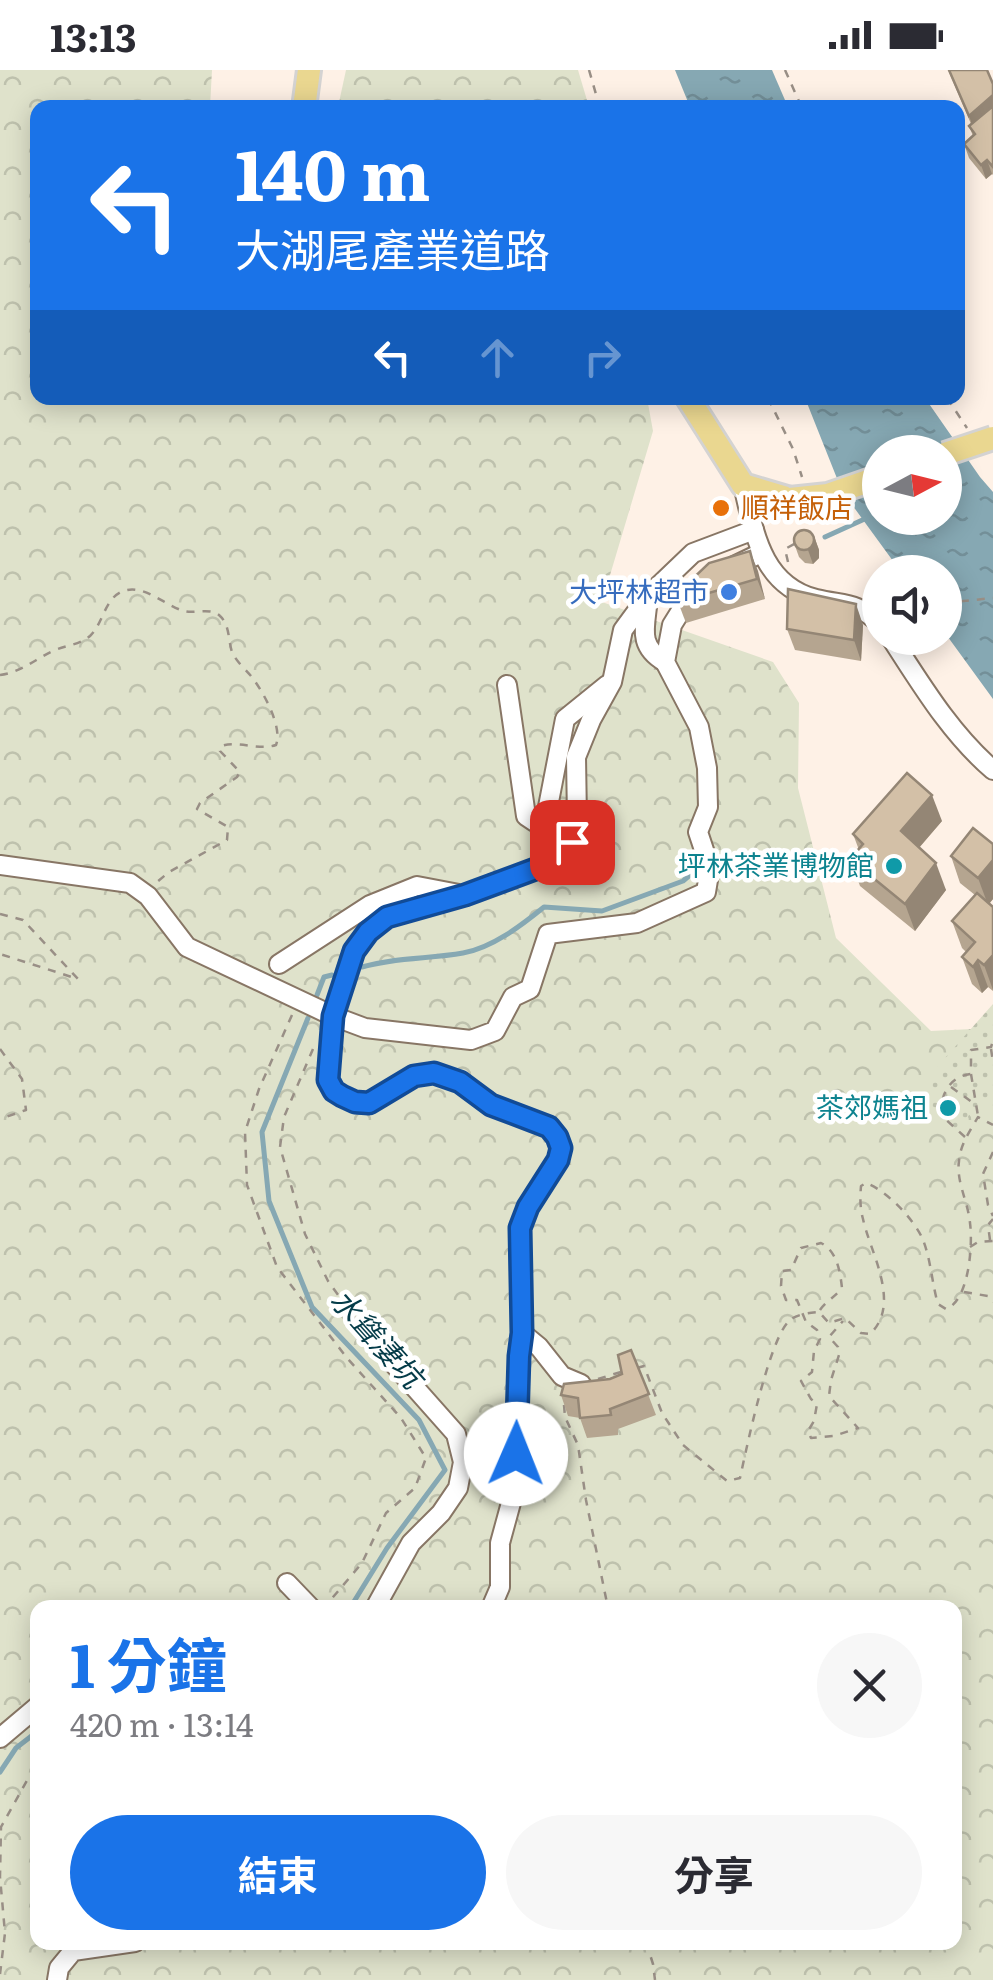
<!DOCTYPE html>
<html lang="zh-TW">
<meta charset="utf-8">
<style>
:root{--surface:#fff;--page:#f7f7f7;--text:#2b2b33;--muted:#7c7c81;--accent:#1a73e8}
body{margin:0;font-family:Literata,"Noto Sans TC",serif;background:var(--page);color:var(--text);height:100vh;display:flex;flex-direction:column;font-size:38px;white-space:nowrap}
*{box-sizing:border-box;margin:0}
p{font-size:32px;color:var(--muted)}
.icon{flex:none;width:55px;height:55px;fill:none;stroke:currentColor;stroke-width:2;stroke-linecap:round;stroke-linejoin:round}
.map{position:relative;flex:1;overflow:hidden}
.sheet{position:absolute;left:30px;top:1530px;width:932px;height:350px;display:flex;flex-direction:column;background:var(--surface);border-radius:20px;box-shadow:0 5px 25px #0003}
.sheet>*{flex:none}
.hud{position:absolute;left:30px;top:30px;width:935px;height:305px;border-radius:20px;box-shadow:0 5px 25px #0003;background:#1a73e8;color:#fff;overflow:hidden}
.needle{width:65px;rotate:83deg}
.buttons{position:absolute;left:862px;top:365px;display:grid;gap:20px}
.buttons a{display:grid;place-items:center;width:100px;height:100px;border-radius:50%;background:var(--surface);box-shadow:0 5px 25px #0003;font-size:50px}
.pin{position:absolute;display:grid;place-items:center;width:85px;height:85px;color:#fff;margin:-42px;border-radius:20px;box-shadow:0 5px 15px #0006}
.me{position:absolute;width:110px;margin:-55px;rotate:1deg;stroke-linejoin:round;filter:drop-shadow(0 0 8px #0008)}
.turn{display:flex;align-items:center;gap:35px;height:210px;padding:0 40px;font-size:45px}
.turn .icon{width:130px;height:130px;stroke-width:2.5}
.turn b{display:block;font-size:70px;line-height:85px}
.lanes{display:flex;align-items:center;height:95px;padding:0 40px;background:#0003;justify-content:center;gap:50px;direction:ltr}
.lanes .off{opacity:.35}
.round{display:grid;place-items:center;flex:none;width:105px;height:105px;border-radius:52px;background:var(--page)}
.overview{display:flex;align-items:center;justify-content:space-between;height:170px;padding:0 40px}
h1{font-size:60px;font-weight:700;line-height:75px;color:var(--accent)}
.primary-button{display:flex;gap:20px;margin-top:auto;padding:20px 40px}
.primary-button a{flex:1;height:115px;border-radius:60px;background:var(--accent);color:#fff;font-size:40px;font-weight:700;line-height:115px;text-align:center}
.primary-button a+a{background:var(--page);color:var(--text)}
.status{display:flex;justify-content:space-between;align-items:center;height:70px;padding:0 50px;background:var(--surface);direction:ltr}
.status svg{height:28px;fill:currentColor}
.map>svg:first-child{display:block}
</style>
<div class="status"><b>13:13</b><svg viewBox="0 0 49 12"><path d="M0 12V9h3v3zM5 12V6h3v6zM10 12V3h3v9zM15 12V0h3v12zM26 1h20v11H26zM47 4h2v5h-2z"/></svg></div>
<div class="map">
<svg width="993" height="1910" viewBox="0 0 993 1910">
<defs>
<pattern id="forest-crowns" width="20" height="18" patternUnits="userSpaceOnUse" patternTransform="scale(2.5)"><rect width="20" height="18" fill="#dfe2cb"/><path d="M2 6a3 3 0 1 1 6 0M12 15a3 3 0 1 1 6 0" fill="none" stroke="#bec1ad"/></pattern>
<pattern id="park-dots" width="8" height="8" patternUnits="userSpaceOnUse" patternTransform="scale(2.5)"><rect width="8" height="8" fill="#dfe2cb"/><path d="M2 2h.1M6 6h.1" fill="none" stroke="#bec1ad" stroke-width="1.8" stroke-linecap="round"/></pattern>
<pattern id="water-ripples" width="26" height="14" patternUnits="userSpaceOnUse" patternTransform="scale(2.5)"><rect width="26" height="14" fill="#86a8b3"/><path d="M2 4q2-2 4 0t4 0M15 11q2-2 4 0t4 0" fill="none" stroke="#738f98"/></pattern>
</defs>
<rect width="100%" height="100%" fill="#fef1e6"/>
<!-- forest -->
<g fill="url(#forest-crowns)" fill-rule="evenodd">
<path d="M0,0H212L210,37L38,38V328H647L653,361L602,532L773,592L799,633L798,718L836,868L931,961L993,958V1910H0ZM38,1538H955V1872H38Z"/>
<polygon points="346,0 578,0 589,37 338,37"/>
</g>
<!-- park -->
<polygon fill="url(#park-dots)" points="993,934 993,1046 982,1040 969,1045 957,1067 914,1023"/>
<!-- water -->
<g fill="url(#water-ripples)" fill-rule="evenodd">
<polygon points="675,0 772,0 788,37 690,37"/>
<path d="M805,328H925L980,407L993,422V629L945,563V502H901L842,421ZM880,382H945V448H880Z"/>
</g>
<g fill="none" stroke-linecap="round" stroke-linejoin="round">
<!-- stream -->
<g stroke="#86a8b3" stroke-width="5">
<polyline points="825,467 880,442"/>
<path d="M362,897C397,887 429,889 463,883C492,878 522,855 544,837L602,841L683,811L703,794"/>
<polyline points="317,925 324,907 332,905"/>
<polyline points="308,948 262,1062 269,1131 312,1237 419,1350 445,1400 387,1478 350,1538"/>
<polyline points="0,1702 16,1678 38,1661"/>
</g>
<!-- minor casing -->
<g stroke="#887665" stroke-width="22">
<g id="minor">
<path d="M743,415C754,461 761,515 816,529C845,536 856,531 880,554"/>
<polyline points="734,496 761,483"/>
<path d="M648,527C646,556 636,575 665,592"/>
<path d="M891,568C921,614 950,663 993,700"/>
<polyline points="507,615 526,746 535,752 544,749 547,742 565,649 607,615"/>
<polyline points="0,795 130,813 148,826 187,877 333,946 365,958 471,970 495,961 513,927 530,919 548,864 637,853 706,822 710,798 698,762 708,737 707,698 699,657 665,592 672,555 692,523"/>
<polyline points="279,894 370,835 417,816 459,824"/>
<polyline points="522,1263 539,1277 562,1306 581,1314"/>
<polyline points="287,1513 311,1538"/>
<polyline points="375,1538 411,1473 441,1443 458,1418 463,1392 456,1364 393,1293"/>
<polyline points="491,1538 500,1517 500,1473 515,1418 519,1286 522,1263 520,1158 528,1137 558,1090 561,1078 557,1067 549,1057 491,1035 460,1012 433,1003 414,1006 369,1033 355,1032 342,1026 334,1021 328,1010 333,946 353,881 368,862 387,847 465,825 555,792 572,772 577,749 576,687 591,650 612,612 623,560 648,526 693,483 754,460"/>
<polyline points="0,1668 38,1636"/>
<polyline points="57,1910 59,1898 73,1881 135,1872"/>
</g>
</g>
<!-- major casing -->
<g stroke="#d4d3d2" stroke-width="28">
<g id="major">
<polyline points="304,38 309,0"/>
<polyline points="688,328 743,415 790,429"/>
</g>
</g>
<!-- path -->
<g stroke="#998f86" stroke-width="2.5" stroke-dasharray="8 8" stroke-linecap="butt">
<polyline points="589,0 600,38"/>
<polyline points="785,0 802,38"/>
<polyline points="768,328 793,379 802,407"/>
<polyline points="947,328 967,358"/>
<polyline points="808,445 810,462"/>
<polyline points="788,492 785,479 798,472"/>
<polyline points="945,533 993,528"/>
<path d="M0,605C22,602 35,589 55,580C67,575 79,575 90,566C104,553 105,524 127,520C146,516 166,536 184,541C195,544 211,537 220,546C230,555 228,570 232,582C236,591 245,599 251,606C263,621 283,657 276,675C258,681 239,670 221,676L220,681L240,702L237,707L200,733L197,739L228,757L227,770L169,802L157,812"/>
<polyline points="0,844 23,850 78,909 0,884"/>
<polyline points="292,945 259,1019 245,1062 247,1115 277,1197 347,1288 401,1348 426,1388 415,1418 386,1443 362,1493 328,1533"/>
<polyline points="0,979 22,1009 26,1040 0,1049"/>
<polyline points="313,979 284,1047 280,1077 305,1164 328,1211 381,1284"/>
<polyline points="991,979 993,992"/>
<polyline points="971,1004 978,1046"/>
<polyline points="951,1017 976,1035"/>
<path d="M965,1067L942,1046C939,1025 950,1006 971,1004V980L991,977L993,971"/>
<polyline points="993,1082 983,1104 988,1135 993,1146"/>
<polyline points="990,1170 988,1155 993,1149"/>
<polyline points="970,1177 978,1172 993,1171"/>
<polyline points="964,1222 988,1226 993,1232"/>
<path d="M820,1240C826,1231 835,1227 842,1218C840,1201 837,1181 821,1173L801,1178L791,1200L782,1201L781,1216L786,1230H797L806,1252L817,1260L820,1269L814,1281L812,1302L801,1311L811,1329L817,1334L814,1351L808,1361L811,1368L834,1366L858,1358L829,1326L831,1310L839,1285L838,1277L829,1267L843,1251"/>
<path d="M637,1298L644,1296L662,1343L683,1375L727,1411L740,1408C747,1376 769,1270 789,1251C796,1244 809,1243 819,1242L829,1253L845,1248L861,1263L870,1264C902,1234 870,1182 863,1149C860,1138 860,1128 861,1116L866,1113C886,1120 915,1150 923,1170C931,1190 932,1214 938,1234L946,1239C969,1231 973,1175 970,1153C968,1131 956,1112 959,1091C960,1075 970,1061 978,1047L993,1055"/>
<polyline points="598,1309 624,1301"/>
<polyline points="564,1335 565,1347 578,1375 586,1430 608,1538"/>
<polyline points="646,1872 653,1894 655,1910"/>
<polyline points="0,1904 5,1863 0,1807 1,1757 29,1707 38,1699"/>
</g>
<!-- minor -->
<use href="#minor" stroke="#fff" stroke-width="18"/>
<!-- major -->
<use href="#major" stroke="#ead790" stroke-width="22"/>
<!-- major-bridge casing -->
<g stroke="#d4d3d2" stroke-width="28" stroke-linecap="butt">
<g id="major-bridge">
<polyline points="945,384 993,368"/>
<polyline points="790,429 828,425 880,407"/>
</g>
</g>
<!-- major-bridge -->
<use href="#major-bridge" stroke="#ead790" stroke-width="22"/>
</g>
<!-- wall -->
<g fill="#b5a590">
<polygon points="948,0 993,14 993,105 992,104 986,109 969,88 964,74 973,66 969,56 971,54"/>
<polygon points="814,466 819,480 819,488 813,494 805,493 799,487 794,473"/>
<polygon points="750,481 765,529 686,553 678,532"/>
<polygon points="863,555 861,591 795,580 787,559"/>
<polygon points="942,751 919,778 946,820 915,861 860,816 850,789 859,780 853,764"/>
<polygon points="973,758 993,829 989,834 993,837 993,921 988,917 982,923 972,914 962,887 966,882 962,878 952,851 975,825 960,813 951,786"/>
<polygon points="631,1280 656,1345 618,1359 618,1365 587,1368 580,1348 568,1346 561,1325 622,1304"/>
</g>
<!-- shaded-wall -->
<g fill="#948675">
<polygon points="993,25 993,43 974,60 969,46"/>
<polygon points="987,90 992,104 986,109 981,95"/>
<polygon points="814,466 819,480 819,488 813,494 808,480"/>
<polygon points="750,481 758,501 765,529 757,509"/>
<polygon points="856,534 863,555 861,591 854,570"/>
<polygon points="932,725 942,751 910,788 901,761"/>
<polygon points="993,790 993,829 988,835 978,808"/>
<polygon points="936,793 946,820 915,861 905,834"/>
<polygon points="993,885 993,920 984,895"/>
<polygon points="978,890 988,917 982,923 973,897"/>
</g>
<!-- building -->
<g fill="#d3c0a7" stroke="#948675" stroke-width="2.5">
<polygon points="949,0 987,0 993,14 993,25 969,46"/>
<polygon points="993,36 993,97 987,90 981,95 964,74 975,64 969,56"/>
<circle cx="804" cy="470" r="10"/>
<polygon points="750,481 757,509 678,532 685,516 709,493"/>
<polygon points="788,519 856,534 854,570 787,559"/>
<polygon points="907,703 932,725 901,761 936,793 905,834 850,789 863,774 853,764"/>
<polygon points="973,758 993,774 993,790 978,808 951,786"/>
<polygon points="977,823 993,837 993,885 984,895 978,890 973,897 962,887 975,872 952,851"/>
<polygon points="631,1280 649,1324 610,1339 611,1345 580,1348 578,1328 561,1325 564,1314 610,1309 622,1304 618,1285"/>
</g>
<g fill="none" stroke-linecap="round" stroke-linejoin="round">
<!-- route casing -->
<g stroke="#114b97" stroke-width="25">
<polyline id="route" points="516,1384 519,1286 522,1263 520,1158 528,1137 558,1090 561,1078 557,1067 549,1057 491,1035 460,1012 434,1003 414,1006 369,1033 355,1032 342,1026 334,1021 328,1010 333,946 354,881 368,862 387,847 465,825 554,792 572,772"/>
</g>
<!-- route -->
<use href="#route" stroke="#1a73e8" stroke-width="18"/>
</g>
<!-- markers -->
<circle fill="#e8710a" stroke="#fff" stroke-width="4" cx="721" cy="438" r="10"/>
<circle fill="#3f7fe0" stroke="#fff" stroke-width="4" cx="729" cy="522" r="10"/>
<g fill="#0f9aa8" stroke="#fff" stroke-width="4">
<circle cx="894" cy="796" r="10"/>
<circle cx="948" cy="1038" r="10"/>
</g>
<g text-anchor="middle" stroke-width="9" stroke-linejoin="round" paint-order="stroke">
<!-- food labels -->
<g font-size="28" fill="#c56008" stroke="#fff" text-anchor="start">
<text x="741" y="448">順祥飯店</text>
</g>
<!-- shop labels -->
<g font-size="28" fill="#366cbe" stroke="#fff" text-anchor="end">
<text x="709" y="532">大坪林超市</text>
</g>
<!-- culture labels -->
<g font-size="28" fill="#0d838f" stroke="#fff" text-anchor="end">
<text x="874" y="806">坪林茶業博物館</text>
<text x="928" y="1048">茶郊媽祖</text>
</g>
<!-- water labels -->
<g font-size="30" font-style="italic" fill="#053c49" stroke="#fff">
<text transform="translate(376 1269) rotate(48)" y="10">水聳淒坑</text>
</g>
</g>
</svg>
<div class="buttons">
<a><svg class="needle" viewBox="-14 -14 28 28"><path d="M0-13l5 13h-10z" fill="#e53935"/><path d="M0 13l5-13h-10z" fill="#7c7c81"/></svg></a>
<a><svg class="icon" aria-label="sound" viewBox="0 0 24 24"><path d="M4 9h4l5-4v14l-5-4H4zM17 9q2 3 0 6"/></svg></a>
</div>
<div class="pin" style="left:572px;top:772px;background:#d93025"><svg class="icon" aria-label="arrive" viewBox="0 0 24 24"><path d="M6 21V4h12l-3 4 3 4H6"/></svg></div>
<svg class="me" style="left:516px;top:1384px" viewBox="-20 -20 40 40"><circle r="19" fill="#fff"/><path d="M0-13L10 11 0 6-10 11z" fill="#1a73e8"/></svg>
<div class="hud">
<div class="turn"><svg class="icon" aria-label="left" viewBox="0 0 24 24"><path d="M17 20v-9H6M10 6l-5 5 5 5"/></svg><div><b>140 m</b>大湖尾產業道路</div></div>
<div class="lanes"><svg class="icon" aria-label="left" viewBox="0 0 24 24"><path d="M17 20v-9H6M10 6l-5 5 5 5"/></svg><svg class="icon off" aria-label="ahead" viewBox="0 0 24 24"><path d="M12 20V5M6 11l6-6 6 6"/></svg><svg class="icon off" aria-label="right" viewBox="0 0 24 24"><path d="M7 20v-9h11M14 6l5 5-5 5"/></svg></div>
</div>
<section class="sheet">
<div class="overview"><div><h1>1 分鐘</h1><p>420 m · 13:14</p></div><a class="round"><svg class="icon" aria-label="close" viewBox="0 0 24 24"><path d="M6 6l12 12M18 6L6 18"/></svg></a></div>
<div class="primary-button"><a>結束</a><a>分享</a></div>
</section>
</div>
